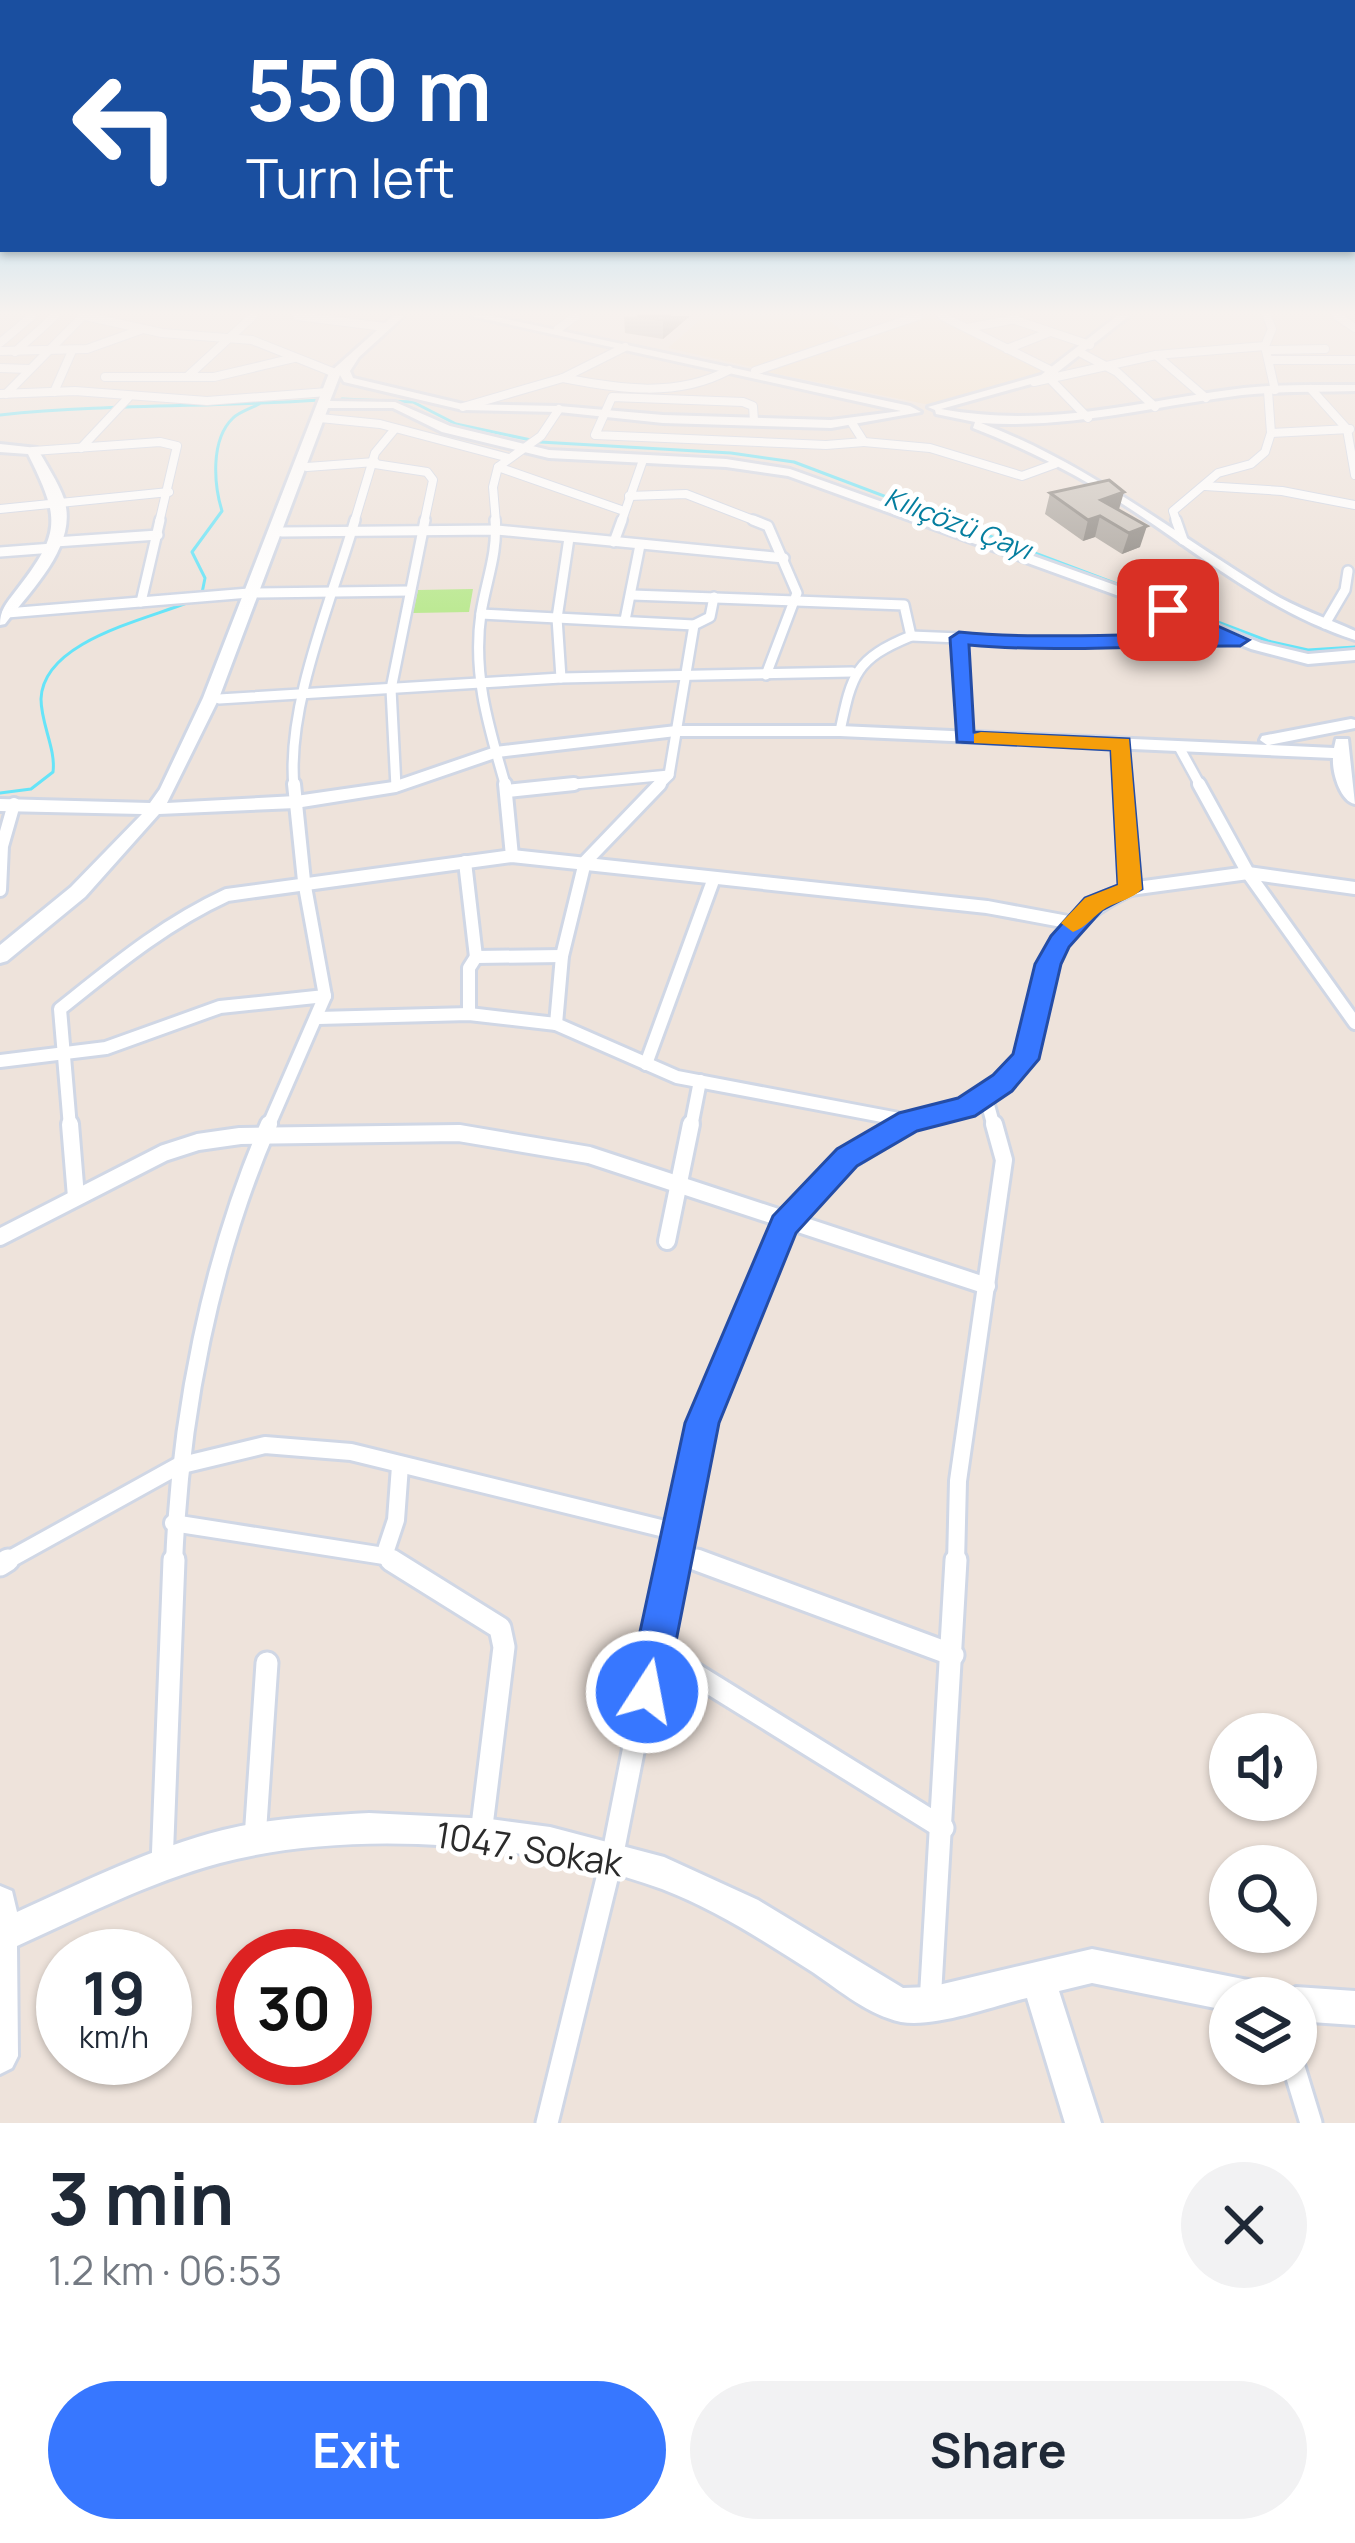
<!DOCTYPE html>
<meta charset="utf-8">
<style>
:root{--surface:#fff;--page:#f2f2f3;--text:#1f2937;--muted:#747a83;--accent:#3777ff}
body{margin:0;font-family:Manrope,sans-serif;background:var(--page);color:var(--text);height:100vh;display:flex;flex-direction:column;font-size:45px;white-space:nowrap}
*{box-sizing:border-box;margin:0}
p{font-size:39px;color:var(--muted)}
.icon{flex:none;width:66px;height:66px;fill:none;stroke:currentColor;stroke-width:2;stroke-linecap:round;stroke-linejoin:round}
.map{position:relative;height:2123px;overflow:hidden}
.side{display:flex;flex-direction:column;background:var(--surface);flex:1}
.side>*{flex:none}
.guide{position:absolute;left:0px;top:0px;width:1356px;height:252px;box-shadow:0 3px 9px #0004;background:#1a4fa0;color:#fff;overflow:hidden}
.tools{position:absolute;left:1209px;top:1713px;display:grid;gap:24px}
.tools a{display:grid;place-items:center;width:108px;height:108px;border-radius:50%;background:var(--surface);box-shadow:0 3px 9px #0004;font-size:60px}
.speed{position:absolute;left:36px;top:1929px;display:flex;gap:24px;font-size:60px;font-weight:700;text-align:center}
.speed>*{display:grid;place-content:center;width:156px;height:156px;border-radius:50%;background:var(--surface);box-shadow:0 3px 9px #0004;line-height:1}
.speed small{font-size:30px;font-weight:400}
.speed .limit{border:18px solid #d22;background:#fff;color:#111}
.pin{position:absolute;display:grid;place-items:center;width:102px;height:102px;color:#fff;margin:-51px;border-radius:24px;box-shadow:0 6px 18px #0006}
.me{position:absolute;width:132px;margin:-66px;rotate:11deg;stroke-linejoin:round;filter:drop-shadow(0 0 9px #0008)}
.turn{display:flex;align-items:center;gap:42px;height:252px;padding:0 48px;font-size:54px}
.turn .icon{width:156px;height:156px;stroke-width:2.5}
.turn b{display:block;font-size:84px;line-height:102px}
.round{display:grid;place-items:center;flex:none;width:126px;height:126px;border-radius:63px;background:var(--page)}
.head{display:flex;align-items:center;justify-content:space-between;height:204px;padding:0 48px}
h1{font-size:72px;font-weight:700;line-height:90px}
.action{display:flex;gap:24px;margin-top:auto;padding:24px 48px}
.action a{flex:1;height:138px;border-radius:72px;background:var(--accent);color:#fff;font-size:48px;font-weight:700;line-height:138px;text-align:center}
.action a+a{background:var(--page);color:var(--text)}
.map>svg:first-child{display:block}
</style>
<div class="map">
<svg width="1355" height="2123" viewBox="0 0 1355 2123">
<rect width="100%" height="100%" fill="#eee3db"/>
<!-- education -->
<g fill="#f1dfc9">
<polygon points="704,316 822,316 849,335 756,368 668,348"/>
<polygon points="929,316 1047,371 930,405 762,371"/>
</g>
<!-- green -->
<polygon fill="#bce993" points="473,589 469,612 413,613 418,590"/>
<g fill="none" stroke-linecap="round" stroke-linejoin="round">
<!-- stream -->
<g stroke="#66e4f8" stroke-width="3">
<polyline points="342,399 413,402 456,424 531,440"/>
<path d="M0,415C106,404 214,407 321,400"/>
<polyline points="540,442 731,453 794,462 1268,641 1308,650 1355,647"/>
<path d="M202,593L205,578L192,552L222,511C214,485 210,440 233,418C239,412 252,408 259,404"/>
<path d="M0,793L31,789L53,772C56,749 41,724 41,699C43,641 145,620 189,602"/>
</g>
<!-- street-far4 casing -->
<g stroke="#d0d7e5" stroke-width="10">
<g id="street-far4">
<polyline points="85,316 162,333 252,340 335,373"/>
<polyline points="297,316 385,327"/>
<polyline points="942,316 1054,372"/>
<polyline points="1267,316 1272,329 1265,346 1275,390"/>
<polyline points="1337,316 1355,328"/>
<polyline points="1012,319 1090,345"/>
<polyline points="967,328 1016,319"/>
<polyline points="558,329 576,316"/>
<polyline points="0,343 32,316"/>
<polyline points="1007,349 1050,332"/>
<polyline points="1266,350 1325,349"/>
<polyline points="0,351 87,349 143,329"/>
<polyline points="15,352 55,316"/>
<polyline points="1081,353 1117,372 1155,407"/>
<polyline points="1156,355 1206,398"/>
<polyline points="1269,360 1355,360"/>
<polyline points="0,368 29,369"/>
<polyline points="755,371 918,316"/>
<polyline points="105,377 187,377 253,316"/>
<polyline points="187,377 214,377 294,358"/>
<path d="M563,378C619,389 677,398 729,370"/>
<polyline points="1050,379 1088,418"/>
<polyline points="1034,382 1156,355 1265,346"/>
<polyline points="1311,389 1347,429 1355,475"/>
<polyline points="54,392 72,351"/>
<polyline points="0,394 75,391 207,401 328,392"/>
<polyline points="6,394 83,316"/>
<polyline points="463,407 563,378 625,347"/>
<polyline points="320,418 380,424 509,458"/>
<polyline points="754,421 753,406 743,402 612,397 595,435 826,445 864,442"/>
<polyline points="852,423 864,442 930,448 1022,476 1055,464"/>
<polyline points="1271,433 1350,429"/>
<polyline points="81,448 128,398"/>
<polyline points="33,451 160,442 177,446 159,523"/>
<polyline points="375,464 427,472 433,480 424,523"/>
<polyline points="307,467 375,462"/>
<polyline points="498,467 624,511"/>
<polyline points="1205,486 1282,491 1355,505"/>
<polyline points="629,496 686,494 761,523"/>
<polyline points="0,509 169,492"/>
<polyline points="354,523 375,453 394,430"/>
<polyline points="496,523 493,487 498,467 541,436 559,409"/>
<polyline points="621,523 643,460"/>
<polyline points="1177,523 1173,511 1218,473 1251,464 1265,452 1271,433 1268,391"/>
</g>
</g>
<!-- street-far3 casing -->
<g stroke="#d0d7e5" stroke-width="14">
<g id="street-far3">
<path d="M495,520C498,553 486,581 481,613C472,675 489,728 506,787"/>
<polyline points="753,520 768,526 797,593 766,675"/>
<polyline points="1176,520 1183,540"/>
<polyline points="282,532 497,530 784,558"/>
<polyline points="55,542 158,535"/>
<polyline points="614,542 622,520"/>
<polyline points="0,552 53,548"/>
<polyline points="258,593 410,591"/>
<path d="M632,595L904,605L911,636C855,659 852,674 840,731"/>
<polyline points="141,602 160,520"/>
<polyline points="7,613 249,593"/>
<polyline points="481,614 694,625"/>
<polyline points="625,620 640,545"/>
<polyline points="1325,624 1345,590 1348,571"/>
<polyline points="911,636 960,638 964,738"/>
<path d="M960,638C1053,647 1146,639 1240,640"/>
<polyline points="561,678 557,618 569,538"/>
<polyline points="219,699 561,678 852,672"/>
<polyline points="1122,744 1124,787"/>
<polyline points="1179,747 1201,787"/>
<path d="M294,787C286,706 332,599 355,520"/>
<polyline points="396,787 391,689 425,520"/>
<polyline points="543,787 669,775"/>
<polyline points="657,787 669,775 694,625 710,617 714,597"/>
</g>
</g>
<!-- street-far2 casing -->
<g stroke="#d0d7e5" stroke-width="18">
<g id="street-far2">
<polyline points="505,784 512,856"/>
<polyline points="660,784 585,862 562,956 556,1024 677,1077 909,1121"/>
<polyline points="1199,784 1248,873 1355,1023"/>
<polyline points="507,791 574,784"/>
<polyline points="465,862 476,957 562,956"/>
<polyline points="1130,889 1248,873 1355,888"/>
<polyline points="0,890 2,846 14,804"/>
<polyline points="469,1014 469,968 476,957"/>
<polyline points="318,1018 469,1014 556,1024"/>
<polyline points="0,1061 106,1048 220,1007 325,996"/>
<polyline points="646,1064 714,878"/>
<polyline points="985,1094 994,1127"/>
<path d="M70,1127L60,1009C114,966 164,924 227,895L512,856L987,907L1073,923"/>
<polyline points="268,1127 325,996 304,881 294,784"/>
<polyline points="691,1127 700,1081"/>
<path d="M899,1127C937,1110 979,1107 1009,1076C1034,1051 1034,1023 1041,990C1051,939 1085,910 1130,889L1124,784"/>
</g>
</g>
<!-- street-far1 casing -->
<g stroke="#d0d7e5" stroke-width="22">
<g id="street-far1">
<polyline points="70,1124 76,1197"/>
<polyline points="0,1237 164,1153 198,1142 240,1136 459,1133 589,1155 987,1286"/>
<polyline points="667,1241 691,1124"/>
<polyline points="173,1523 384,1556 396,1563"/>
<polyline points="674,1552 705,1563"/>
<polyline points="384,1556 396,1520 400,1466"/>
<polyline points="3,1563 178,1466 265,1445 351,1452 677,1532"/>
<path d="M174,1563C180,1416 210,1260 269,1124"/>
<polyline points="670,1563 702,1430 781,1231 831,1172 906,1124"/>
<polyline points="956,1563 958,1481 1004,1160 994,1124"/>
</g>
</g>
<!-- street casing -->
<g stroke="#d0d7e5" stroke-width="27">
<g id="street">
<polyline points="391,1560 500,1628 504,1647 481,1834"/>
<polyline points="697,1560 953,1655"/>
<polyline points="0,1565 8,1560"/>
<polyline points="656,1650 943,1828"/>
<polyline points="255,1839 267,1663"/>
<polyline points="162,1865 174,1560"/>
<polyline points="930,2004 956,1560"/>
<polyline points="1293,2064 1311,2123"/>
<polyline points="547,2123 612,1858 671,1560"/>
</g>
</g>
<!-- secondary casing -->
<g stroke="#d0d7e5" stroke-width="6">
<g id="secondary">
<path d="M393,316H404L359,357L350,371L353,378L463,404L559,406L663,415L831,420L901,411L471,316H492L910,406L921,412L831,428L663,423L559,412L463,410L344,382L340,375L330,401L395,402L450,426L549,450L726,459L790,469L1140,594L1261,643L1308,654L1355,650V660L1308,664L1251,649L1130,600L788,476L726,467L549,458L442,432L393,408H328L219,698L167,803L296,796L393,782L495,747L676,726H840L1267,745L1260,740L1262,736L1351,719L1355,720V728L1269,745L1334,748L1336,739H1348L1355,804C1340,801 1332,772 1333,758L840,736H676L498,757L396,792L296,808L159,814L85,897L7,961L0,963V945L71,887L142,814L0,811V799L150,803L160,789L203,698L329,373Z"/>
<path d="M1117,316H1129L1049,379L941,409C1052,429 1136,401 1244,388C1281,384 1318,385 1355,385V391C1317,392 1280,391 1242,395C1154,406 1071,429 981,423C1087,463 1174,533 1270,592C1296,608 1327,618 1355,631V640C1274,614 1208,561 1138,514C1087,480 1030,450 973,428L975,422L936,414L935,410L928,407L1041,375Z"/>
<path d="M0,444L37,448C46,464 58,482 64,499C79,545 30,591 5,624L0,625C0,610 6,604 15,592C61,533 61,520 28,454L0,452Z"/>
<path d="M369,1813L490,1819L550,1827L664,1857L758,1900L903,1988L930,1987L1092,1949L1253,1981L1265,1986L1270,1998H1230V2011L1092,1983L1059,1991L1101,2123H1065L1027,1998C993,2006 935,2028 901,2022C869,2015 840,1991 814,1973C765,1942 717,1910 662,1889C533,1842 353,1828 220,1863C149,1882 84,1916 17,1946L18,2056L12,2068L0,2074V1886L12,1891L17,1912C84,1882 151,1848 223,1830C271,1818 320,1816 369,1813Z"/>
<polygon points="1296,1987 1355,1991 1355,2025 1296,2021 1296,1998 1281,1998 1284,1992"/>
</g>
</g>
<!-- street-far4 -->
<use href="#street-far4" stroke="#fff" stroke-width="8"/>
<!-- street-far3 -->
<use href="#street-far3" stroke="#fff" stroke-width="9"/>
<!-- street-far2 -->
<use href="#street-far2" stroke="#fff" stroke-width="12"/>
<!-- street-far1 -->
<use href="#street-far1" stroke="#fff" stroke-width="16"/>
<!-- street -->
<use href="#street" stroke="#fff" stroke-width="21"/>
<!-- secondary -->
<use href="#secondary" fill="#fff" fill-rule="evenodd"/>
</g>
<!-- wall -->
<g fill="#ada7a0">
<polygon points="624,316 690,316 663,339 625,333"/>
<polygon points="1050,493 1119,510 1140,547 1122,554 1095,537 1083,541 1045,514"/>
</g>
<!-- shaded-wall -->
<g fill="#8d8882">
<polygon points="668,316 690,316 663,339 663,320"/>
<polygon points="1124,492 1118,513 1100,516 1095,537 1083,541 1088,520 1101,500"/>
<polygon points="1147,526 1140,547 1122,554 1129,533"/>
</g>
<!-- building -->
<g fill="#c9c2ba" stroke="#8d8882" stroke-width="3">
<polygon points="637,316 668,316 663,320"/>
<polygon points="1109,480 1124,492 1101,500 1147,526 1129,533 1100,516 1088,520 1050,493"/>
</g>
<!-- sky -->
<linearGradient id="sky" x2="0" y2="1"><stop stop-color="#74c7ee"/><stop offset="0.51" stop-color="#f7f2ef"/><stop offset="1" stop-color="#f7f2ef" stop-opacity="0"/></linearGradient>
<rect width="1355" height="614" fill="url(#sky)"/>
<!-- route -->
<path fill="#3777ff" stroke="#244da6" stroke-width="3" d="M1168,604L1249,640L1240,646C1150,645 1059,653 969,645L974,732L1129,739L1142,889L1102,910L1069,947L1061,964L1039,1059L1012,1091L975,1116L917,1131L857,1166L796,1233L719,1423L666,1692L661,1706L647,1711L633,1706L627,1692L685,1423L773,1216L837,1149L899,1113L958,1098L993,1075L1013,1054L1035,964L1051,936L1085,898L1118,885L1111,750L957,742L950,638L959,632C1042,640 1125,633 1208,634L1161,614L1158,610Z"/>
<!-- slow -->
<path fill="#f59e0b" d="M981,732L1129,739L1142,889C1132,899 1119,901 1106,908C1094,915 1087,927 1073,932L1061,923L1085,898L1118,885L1111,750L974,743V734Z"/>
<g text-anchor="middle" stroke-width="10" stroke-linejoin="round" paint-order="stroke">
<!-- far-water labels -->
<g font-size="27" font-style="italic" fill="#047e9f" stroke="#fff">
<text transform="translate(958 524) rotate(21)" y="9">Kılıçözü Çayı</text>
</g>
<!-- near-street labels -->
<g font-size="36" fill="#2b2b2b" stroke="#fff">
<text transform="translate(529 1849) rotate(9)" y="13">1047. Sokak</text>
</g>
</g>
</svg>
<div class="tools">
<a><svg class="icon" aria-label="sound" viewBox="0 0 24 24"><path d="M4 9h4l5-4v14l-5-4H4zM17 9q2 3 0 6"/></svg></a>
<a><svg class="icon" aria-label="search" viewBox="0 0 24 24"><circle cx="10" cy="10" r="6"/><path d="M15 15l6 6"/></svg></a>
<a><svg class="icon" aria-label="layers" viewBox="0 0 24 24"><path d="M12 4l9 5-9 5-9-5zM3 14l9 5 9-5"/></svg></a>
</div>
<div class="speed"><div>19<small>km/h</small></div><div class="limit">30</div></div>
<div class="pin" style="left:1168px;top:610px;background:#d93025"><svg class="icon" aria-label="arrive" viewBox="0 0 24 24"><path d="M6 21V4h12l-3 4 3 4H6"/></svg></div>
<svg class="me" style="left:647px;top:1692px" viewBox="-20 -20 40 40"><circle r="17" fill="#3777ff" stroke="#fff" stroke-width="3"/><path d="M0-11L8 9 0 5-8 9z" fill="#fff"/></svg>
<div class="guide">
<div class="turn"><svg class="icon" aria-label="left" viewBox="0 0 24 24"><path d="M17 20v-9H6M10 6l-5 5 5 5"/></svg><div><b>550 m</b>Turn left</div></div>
</div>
</div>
<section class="side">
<div class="head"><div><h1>3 min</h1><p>1.2 km · 06:53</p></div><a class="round"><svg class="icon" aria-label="close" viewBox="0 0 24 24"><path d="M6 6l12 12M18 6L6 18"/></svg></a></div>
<div class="action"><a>Exit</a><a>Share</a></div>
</section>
